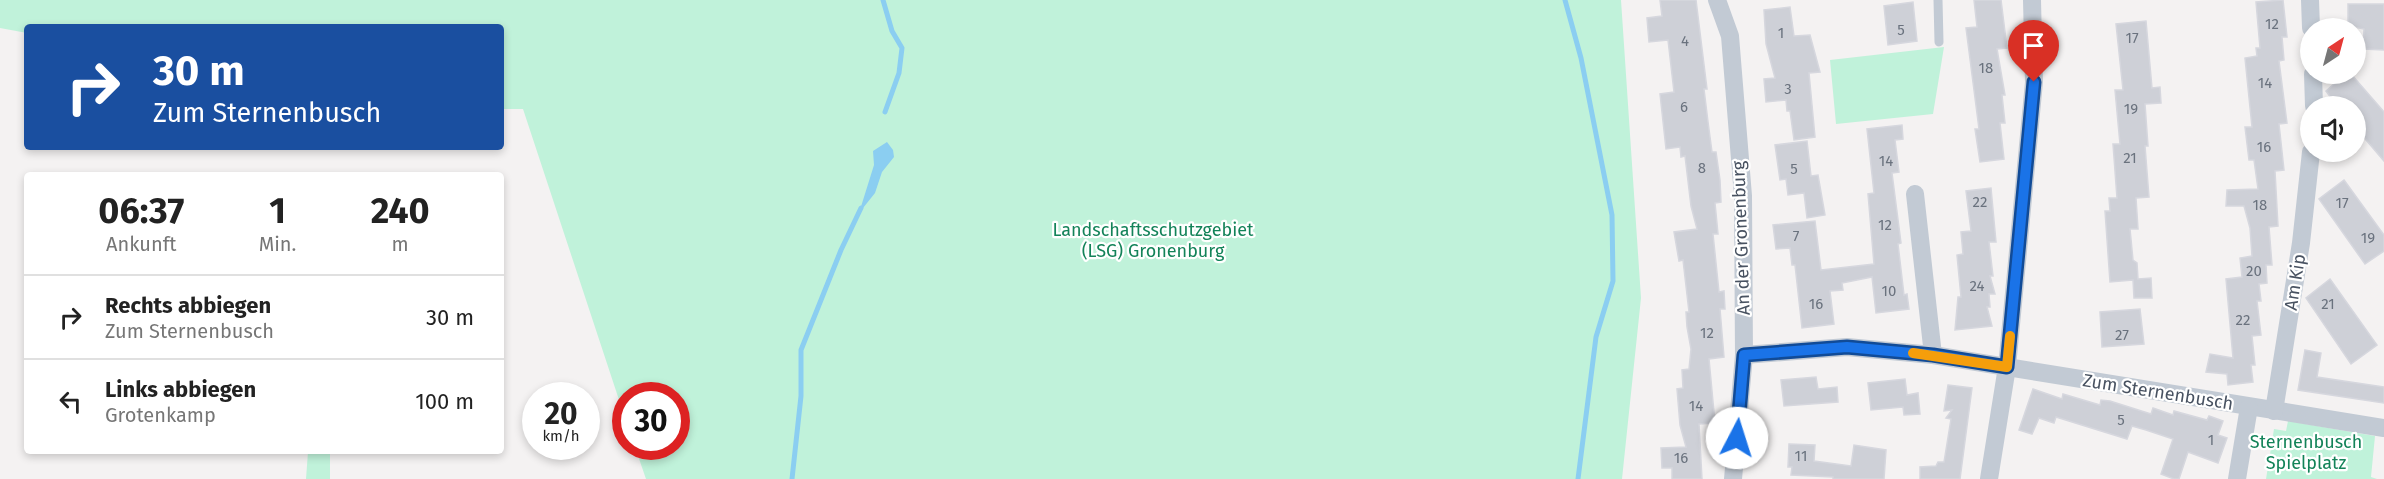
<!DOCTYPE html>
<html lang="de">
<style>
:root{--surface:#fff;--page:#f6f6f6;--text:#222;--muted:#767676;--line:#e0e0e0}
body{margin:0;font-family:"Fira Sans",sans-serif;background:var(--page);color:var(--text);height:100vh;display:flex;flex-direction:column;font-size:22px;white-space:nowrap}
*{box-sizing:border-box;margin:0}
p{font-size:20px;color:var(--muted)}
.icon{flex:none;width:33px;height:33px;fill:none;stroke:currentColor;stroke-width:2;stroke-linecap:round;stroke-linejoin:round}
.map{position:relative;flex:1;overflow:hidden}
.panel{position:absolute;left:24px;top:172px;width:480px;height:282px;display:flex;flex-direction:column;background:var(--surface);border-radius:6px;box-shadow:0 3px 9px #0003}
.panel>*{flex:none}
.hud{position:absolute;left:24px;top:24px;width:480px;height:126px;border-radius:6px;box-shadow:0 3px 9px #0003;background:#1a4fa0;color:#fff;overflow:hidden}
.needle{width:39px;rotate:36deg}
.buttons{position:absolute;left:2300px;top:18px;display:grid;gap:12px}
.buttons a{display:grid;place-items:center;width:66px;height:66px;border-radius:50%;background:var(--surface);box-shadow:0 3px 9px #0003;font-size:30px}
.speed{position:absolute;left:522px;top:382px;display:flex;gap:12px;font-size:30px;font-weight:700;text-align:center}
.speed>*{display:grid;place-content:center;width:78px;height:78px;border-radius:50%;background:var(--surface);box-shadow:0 3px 9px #0003;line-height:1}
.speed small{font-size:15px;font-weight:400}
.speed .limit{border:9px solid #d22;background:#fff;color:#111}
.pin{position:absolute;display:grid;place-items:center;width:51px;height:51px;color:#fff;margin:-62px -26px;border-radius:50% 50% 50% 0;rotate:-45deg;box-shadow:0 0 6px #0007}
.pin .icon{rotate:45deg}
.me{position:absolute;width:66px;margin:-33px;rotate:5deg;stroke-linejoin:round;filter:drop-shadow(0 0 4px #0008)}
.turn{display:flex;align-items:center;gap:21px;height:126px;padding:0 30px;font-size:27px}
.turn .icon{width:78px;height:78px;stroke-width:2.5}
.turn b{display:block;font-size:42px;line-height:51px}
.eta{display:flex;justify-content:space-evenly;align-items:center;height:102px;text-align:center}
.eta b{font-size:36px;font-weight:700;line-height:42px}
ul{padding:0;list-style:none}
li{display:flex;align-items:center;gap:18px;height:84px;padding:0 30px;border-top:2px solid var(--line)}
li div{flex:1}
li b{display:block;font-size:22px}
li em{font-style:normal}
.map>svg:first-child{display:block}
</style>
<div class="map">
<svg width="2384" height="479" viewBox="0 0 2384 479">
<rect width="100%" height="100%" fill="#f4f2f2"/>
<!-- green -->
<g fill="#c0f2da">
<polygon points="0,0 1621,0 1641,298 1622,479 646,479 635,447 676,447 676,396 626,396 625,418 523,109 501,109 501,27 27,27 27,33 0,28"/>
<polygon points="1944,47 1933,114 1836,124 1830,60"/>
<polygon points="2288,421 2375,436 2371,477 2377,479 2266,479 2274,429 2286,431"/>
<polygon points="308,452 330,452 330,479 306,479"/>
</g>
<!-- water -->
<polygon fill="#8bcef1" points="887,142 893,150 894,157 882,172 875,193 859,213 874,165 873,151"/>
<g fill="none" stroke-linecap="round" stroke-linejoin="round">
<!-- stream -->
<g stroke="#8bcef1" stroke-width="5">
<polyline points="883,0 892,31 902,48 899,73 885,112"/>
<polyline points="1565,0 1581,58 1612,215 1613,281 1596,337 1578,479"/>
<polyline points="792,479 801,396 801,350 841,250 861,208"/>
</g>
</g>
<!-- building -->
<g fill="#ced0d7" stroke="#d6d7de" stroke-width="1.5">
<polygon points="1660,0 1696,0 1707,89 1704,89 1708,122 1712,152 1716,152 1720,180 1721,202 1715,203 1718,234 1713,234 1719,292 1724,291 1725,309 1720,309 1724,357 1709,359 1715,423 1699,424 1702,479 1672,479 1672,468 1662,468 1661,448 1686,447 1680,425 1677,389 1683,388 1682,370 1689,369 1691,349 1687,327 1686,312 1689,312 1683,260 1679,261 1674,232 1697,229 1691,206 1685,156 1681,157 1680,147 1666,149 1660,94 1674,92 1668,40 1649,42 1647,18 1662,16"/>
<polygon points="1974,0 2001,0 2007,48 1997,49 2005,95 2002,95 2005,123 2000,123 2004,159 1980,162 1975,129 1979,129 1966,28 1977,27"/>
<polygon points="2283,0 2287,37 2282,37 2284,60 2279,61 2287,123 2279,124 2284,170 2275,171 2278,226 2269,227 2272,265 2266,265 2267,283 2259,284 2261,301 2257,301 2261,335 2252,336 2255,365 2251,365 2253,382 2228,385 2227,374 2206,372 2210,354 2233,358 2226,279 2242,277 2240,258 2252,256 2250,228 2244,206 2226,206 2227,190 2258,189 2254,160 2249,160 2245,127 2252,127 2245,58 2257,56 2256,48 2260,48 2256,2"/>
<polygon points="1913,2 1917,41 1888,45 1884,6"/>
<polygon points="2348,4 2384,4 2384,50 2363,49 2364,29 2348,26"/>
<polygon points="1790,7 1794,36 1810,35 1820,72 1809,73 1815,137 1794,140 1790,111 1787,111 1786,100 1766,102 1764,79 1775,78 1766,44 1764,10"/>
<polygon points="2146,21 2152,88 2160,87 2161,103 2145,104 2148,146 2145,146 2149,197 2136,198 2138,229 2130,229 2133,260 2137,263 2138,279 2151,278 2152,298 2134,298 2133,280 2110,282 2105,211 2110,211 2109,198 2117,198 2113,144 2120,144 2115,90 2123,90 2116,24"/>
<polygon points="2345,74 2351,74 2384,112 2384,161 2355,127 2355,106 2344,106 2338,99 2334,102 2326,91"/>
<polygon points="1902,125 1903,139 1895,140 1899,172 1892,173 1901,243 1898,244 1904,295 1907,294 1909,309 1876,313 1872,277 1842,283 1843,290 1830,291 1834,324 1802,328 1795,265 1792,265 1790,248 1776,249 1773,225 1815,221 1821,270 1874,264 1868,194 1874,193 1867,129"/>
<polygon points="1807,141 1811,176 1818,175 1825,215 1807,218 1804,193 1788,195 1786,179 1780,180 1775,145"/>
<polygon points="2344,180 2384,235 2384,251 2365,264 2319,199"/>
<polygon points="1991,188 1996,242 1989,242 1993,276 1990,276 1995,294 1989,294 1990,307 1987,307 1992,326 1955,330 1958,297 1961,297 1957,255 1963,254 1961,232 1971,231 1966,191"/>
<polygon points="2330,279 2377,345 2351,364 2306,298"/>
<polygon points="2140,309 2144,344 2102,347 2100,312"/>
<polygon points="2305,350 2321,353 2317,377 2384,387 2384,403 2298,390"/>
<polygon points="1816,377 1818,389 1837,387 1838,402 1784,406 1781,380"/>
<polygon points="1905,379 1907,395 1918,393 1920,414 1904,415 1903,407 1871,410 1868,383"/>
<polygon points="1948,385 1972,388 1960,479 1920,479 1920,467 1936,466 1938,462 1944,462 1951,419 1946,418 1952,410 1944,411"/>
<polygon points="2033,389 2062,399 2063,394 2100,405 2101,400 2110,401 2151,414 2153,408 2173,415 2174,411 2207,420 2209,416 2223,421 2218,435 2227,438 2218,463 2188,452 2179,479 2174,479 2161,474 2173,439 2146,430 2132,426 2127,439 2056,417 2054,423 2039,418 2032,434 2019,430"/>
<polygon points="1789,444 1815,445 1814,461 1851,466 1854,445 1886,450 1884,479 1833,479 1833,477 1791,475 1792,467 1788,467"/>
</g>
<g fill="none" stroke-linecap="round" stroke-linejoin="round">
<!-- lane -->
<polyline stroke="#c2cad4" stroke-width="9" points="1938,0 1939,42"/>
<!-- street -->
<g stroke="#c2cad4" stroke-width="18">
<polyline points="1717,0 1730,36 1743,196 1744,355 1733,479"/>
<polyline points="2310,0 2311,28"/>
<polyline points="2313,74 2314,106"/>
<polyline points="1915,194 1933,355"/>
<polyline points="1744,355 1847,347 1933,355 2384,428"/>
<polyline points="2274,411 2301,243 2311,152"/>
<polyline points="1989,479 2007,367 2034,82 2032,0"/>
<polyline points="2237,479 2249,407"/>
</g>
</g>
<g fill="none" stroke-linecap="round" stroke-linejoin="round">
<!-- route casing -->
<g stroke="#114b97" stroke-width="15">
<polyline id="route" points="1737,438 1744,355 1847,347 1933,355 2007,367 2034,82"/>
</g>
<!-- route -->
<use href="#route" stroke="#1a73e8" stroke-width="10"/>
<!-- slow -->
<polyline stroke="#f59e0b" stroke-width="10" points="1913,353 2007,367 2010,336"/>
</g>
<g text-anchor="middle" stroke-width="4.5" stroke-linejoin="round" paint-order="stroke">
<!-- number labels -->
<g font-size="15" fill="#6a727e">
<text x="2272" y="29">12</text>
<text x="1901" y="35">5</text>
<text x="1781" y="38">1</text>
<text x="2132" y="43">17</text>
<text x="1685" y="46">4</text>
<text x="1986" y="73">18</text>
<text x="2265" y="88">14</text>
<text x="1788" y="94">3</text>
<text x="1684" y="112">6</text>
<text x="2131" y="114">19</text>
<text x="2264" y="152">16</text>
<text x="2130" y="163">21</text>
<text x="1886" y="166">14</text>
<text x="1702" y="173">8</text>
<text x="1794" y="174">5</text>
<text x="1980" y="207">22</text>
<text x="2342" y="208">17</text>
<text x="2260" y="210">18</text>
<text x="1885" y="230">12</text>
<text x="1796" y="241">7</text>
<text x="2368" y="243">19</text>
<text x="2254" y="276">20</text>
<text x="1977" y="291">24</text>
<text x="1889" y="296">10</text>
<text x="1816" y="309">16</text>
<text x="2328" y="309">21</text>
<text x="2243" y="325">22</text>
<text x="1707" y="338">12</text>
<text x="2122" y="340">27</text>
<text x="1696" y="411">14</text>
<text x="2121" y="425">5</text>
<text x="2211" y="445">1</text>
<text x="1801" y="461">11</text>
<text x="1681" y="463">16</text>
</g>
<!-- park labels -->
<g font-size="18" fill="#138359" stroke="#fff">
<text x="1153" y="236">Landschaftsschutzgebiet<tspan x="1153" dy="21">(LSG) Gronenburg</tspan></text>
<text x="2306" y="448">Sternenbusch<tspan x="2306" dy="21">Spielplatz</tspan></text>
</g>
<!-- street labels -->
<g font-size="18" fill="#485261" stroke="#fff">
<text transform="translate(1741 238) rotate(-92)" y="6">An der Gronenburg</text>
<text transform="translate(2295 282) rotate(-81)" y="6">Am Kip</text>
<text transform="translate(2158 392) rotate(9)" y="6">Zum Sternenbusch</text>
</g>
</g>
</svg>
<div class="buttons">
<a><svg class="needle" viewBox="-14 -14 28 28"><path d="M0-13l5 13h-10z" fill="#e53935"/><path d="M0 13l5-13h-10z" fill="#767676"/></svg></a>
<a><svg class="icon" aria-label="sound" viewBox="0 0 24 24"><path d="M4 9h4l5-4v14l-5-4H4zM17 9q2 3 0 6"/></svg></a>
</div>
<div class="speed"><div>20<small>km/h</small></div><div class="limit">30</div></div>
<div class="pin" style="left:2034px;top:82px;background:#d93025"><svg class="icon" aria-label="arrive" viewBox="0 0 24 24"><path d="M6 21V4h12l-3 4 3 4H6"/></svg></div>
<svg class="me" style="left:1737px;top:438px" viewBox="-20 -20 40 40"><circle r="19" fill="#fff"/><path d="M0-13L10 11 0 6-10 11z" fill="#1a73e8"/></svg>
<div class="hud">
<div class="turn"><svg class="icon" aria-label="right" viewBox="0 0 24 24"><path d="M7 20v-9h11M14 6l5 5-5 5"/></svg><div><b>30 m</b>Zum Sternenbusch</div></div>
</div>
<section class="panel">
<div class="eta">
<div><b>06:37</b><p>Ankunft</p></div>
<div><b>1</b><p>Min.</p></div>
<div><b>240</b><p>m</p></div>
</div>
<ul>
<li><svg class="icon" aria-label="right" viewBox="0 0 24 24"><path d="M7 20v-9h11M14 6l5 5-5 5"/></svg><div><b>Rechts abbiegen</b><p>Zum Sternenbusch</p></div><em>30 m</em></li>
<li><svg class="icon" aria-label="left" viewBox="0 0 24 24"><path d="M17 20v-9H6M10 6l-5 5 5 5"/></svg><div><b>Links abbiegen</b><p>Grotenkamp</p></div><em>100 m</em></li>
</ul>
</section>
</div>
